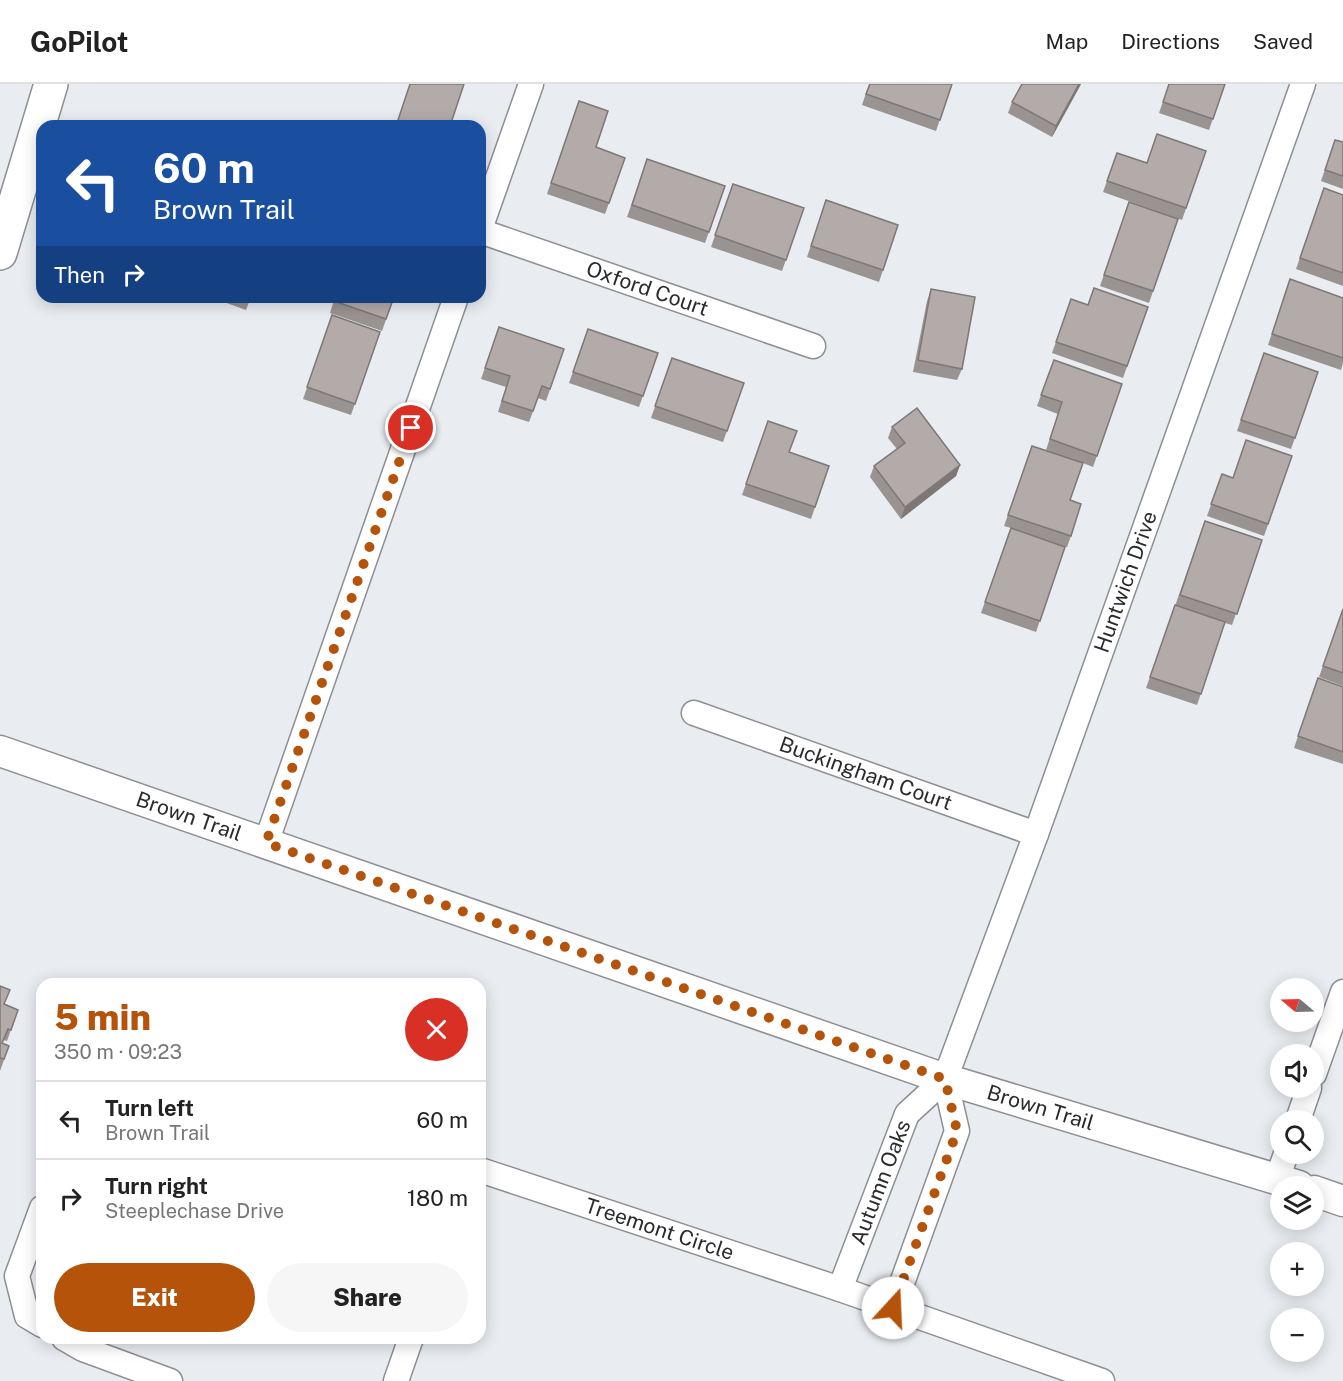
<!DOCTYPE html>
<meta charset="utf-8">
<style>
:root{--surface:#fff;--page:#f6f6f6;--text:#222;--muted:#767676;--line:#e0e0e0;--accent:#b45309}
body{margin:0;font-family:"Public Sans",sans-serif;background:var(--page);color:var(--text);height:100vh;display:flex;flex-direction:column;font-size:22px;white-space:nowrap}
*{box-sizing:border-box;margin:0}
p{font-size:20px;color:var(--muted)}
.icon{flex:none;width:33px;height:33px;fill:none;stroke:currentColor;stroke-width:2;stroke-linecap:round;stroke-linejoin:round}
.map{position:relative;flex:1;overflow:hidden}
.panel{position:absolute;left:36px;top:894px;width:450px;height:366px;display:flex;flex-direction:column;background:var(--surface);border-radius:18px;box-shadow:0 3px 15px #0003}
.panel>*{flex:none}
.guide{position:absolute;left:36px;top:36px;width:450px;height:183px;border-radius:18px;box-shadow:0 3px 15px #0003;background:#1a4fa0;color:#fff;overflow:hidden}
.needle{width:39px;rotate:289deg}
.controls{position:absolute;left:1270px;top:894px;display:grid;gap:12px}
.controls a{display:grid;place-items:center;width:54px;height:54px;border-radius:50%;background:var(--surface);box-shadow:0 3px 15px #0003;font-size:30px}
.pin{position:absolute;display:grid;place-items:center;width:51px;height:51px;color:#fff;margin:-26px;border:3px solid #fff;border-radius:50%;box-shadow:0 2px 6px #0007}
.me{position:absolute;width:66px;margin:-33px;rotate:20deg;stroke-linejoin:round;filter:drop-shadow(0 0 4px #0008)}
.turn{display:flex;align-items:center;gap:21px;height:126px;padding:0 18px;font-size:27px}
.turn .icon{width:78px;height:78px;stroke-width:2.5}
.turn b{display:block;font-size:42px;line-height:51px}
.then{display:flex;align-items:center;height:57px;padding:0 18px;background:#0003;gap:12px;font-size:22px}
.round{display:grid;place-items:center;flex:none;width:63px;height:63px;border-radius:32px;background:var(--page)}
.summary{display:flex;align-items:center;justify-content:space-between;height:102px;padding:0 18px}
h1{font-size:36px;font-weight:800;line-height:45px;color:var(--accent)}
.button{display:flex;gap:12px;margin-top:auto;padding:12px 18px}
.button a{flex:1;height:69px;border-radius:36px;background:var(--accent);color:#fff;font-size:24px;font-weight:800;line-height:69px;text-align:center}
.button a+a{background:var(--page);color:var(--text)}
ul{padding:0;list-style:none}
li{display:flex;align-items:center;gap:18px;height:78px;padding:0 18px;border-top:2px solid var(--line)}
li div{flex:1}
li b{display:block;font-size:22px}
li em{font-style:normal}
header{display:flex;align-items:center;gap:36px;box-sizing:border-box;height:84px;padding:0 30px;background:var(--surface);border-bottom:2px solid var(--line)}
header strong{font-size:28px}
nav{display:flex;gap:33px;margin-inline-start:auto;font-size:21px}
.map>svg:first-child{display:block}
</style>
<header>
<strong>GoPilot</strong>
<nav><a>Map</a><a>Directions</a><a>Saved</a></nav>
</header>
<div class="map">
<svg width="1343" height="1297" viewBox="0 0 1343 1297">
<rect width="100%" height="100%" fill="#e9ecf1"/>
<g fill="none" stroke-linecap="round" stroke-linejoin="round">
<!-- minor casing -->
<g stroke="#8d8f94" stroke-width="27">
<g id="minor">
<polyline points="480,145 531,0"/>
<path id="s1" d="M480,147L813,262"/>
<path id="s2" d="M694,629L1036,750"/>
<polyline points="266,759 456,213"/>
<polyline points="1314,990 1343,908"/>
<polyline points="1298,1036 1309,1004"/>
<path id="s3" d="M480,1086L840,1205L1102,1297"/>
<polyline points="1277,1095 1286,1070"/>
<polyline points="42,1124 17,1192 27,1232 42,1241"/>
<path id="s4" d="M840,1205L907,1030L945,995L1036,750L1303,0"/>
<polyline points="893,1224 957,1047 945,995"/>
<polyline points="64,1254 83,1265 170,1297"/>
<polyline points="396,1297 411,1254"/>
</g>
</g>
<!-- tertiary casing -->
<g stroke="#8d8f94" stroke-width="33">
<g id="tertiary">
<path id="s5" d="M0,667L945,995L1299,1102"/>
<polyline points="1314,1107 1343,1117"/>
</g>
</g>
<!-- secondary casing -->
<g stroke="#8d8f94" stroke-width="36">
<polyline id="secondary" points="0,169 51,0"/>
</g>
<!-- minor -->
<use href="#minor" stroke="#fff" stroke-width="24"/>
<!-- tertiary -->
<use href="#tertiary" stroke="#fff" stroke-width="30"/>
<!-- secondary -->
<use href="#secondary" stroke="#fff" stroke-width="33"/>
</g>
<!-- wall -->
<g fill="#999391">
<polygon points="869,0 952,0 936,47 862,21"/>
<polygon points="1081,0 1052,53 1008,29 1012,18"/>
<polygon points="1169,0 1225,0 1209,46 1159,29"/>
<polygon points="579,17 596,63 625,74 605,130 547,110"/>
<polygon points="1335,56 1343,58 1343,105 1321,97"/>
<polygon points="1206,67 1182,136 1103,108 1117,69 1147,79"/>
<polygon points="647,75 725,102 705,159 627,133"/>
<polygon points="733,100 804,124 782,187 711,163"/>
<polygon points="1324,104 1343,111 1343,202 1296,185"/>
<polygon points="826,116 898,141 879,198 807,173"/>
<polygon points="1129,118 1178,135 1149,219 1100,202"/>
<polygon points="1290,195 1343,214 1343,279 1341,286 1268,261"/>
<polygon points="931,205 962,285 957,296 913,288 927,217"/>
<polygon points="210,213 251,213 246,226"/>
<polygon points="335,213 394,213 382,247 330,229"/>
<polygon points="1071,215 1088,221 1148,223 1123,294 1052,269"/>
<polygon points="332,231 380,248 351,331 303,315"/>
<polygon points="499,243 564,265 546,317 538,314 529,338 498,328 506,303 481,295"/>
<polygon points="588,245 658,269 639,323 569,299"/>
<polygon points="1264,269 1318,288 1291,365 1237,347"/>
<polygon points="672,274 744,299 723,358 651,334"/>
<polygon points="1054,276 1122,300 1093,383 1083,379 1070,416 1071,452 1067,463 1065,463 1036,548 981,529 1011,444 1004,442 1032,362 1046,366 1058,330 1037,322"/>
<polygon points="768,337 789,368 829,382 811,435 742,411"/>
<polygon points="892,343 960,381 956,392 901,435 870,393 874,382 897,365 888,354"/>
<polygon points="1292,372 1264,452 1207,432 1222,390 1233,394"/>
<polygon points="1205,437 1262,456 1232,541 1225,539 1197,621 1146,604"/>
<polygon points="1343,525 1343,602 1319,593"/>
<polygon points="1318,594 1343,603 1343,680 1294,664"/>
<polygon points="0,902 4,920 18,926 7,957 3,956 2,959 9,962 0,987"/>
</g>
<!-- shaded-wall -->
<g fill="#7d7876">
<polygon points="1079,0 1081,0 1052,53 1056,42"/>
<polygon points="960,381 956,392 901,435 905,423"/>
</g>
<!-- building -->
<g fill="#b2aba9" stroke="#7d7876" stroke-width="1.5">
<polygon points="410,0 464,0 450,42 396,42"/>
<polygon points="870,0 952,0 940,36 866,10"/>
<polygon points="1022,0 1079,0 1056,42 1012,18"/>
<polygon points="1169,0 1225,0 1213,35 1163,18"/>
<polygon points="579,17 608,27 596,63 625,74 609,119 551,99"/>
<polygon points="1157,50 1206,67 1186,124 1107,97 1117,69 1147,79"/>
<polygon points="1335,56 1343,58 1343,92 1325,86"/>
<polygon points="647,75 725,102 709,148 632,121"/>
<polygon points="733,100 804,124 786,176 715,151"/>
<polygon points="1324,104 1343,111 1343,189 1300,174"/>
<polygon points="826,116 898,141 883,186 811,162"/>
<polygon points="1129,118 1178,135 1153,207 1104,191"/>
<polygon points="1290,195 1343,214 1343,274 1272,250"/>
<polygon points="1094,204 1148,223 1127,282 1056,258 1071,215 1088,221"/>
<polygon points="931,205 975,213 962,285 918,276"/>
<polygon points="335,213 394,213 386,235 334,217"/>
<polygon points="332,231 380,248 355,320 307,303"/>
<polygon points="499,243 564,265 550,305 542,302 533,327 502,317 510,292 485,284"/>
<polygon points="588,245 658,269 643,312 573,288"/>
<polygon points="1264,269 1318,288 1295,354 1241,336"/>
<polygon points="672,274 744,299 727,347 655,322"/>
<polygon points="1054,276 1122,300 1097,372 1050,355 1062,318 1041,311"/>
<polygon points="917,324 960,381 905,423 874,382 905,359 892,343"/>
<polygon points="768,337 797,347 789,368 829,382 815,423 746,400"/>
<polygon points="1246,356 1292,372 1268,440 1211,420 1222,390 1233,394"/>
<polygon points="1032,362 1083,379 1070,416 1081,420 1071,452 1008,431"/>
<polygon points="1205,437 1262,456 1237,530 1180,511"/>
<polygon points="1011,444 1065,463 1040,537 985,518"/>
<polygon points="1175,521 1225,538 1201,610 1150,593"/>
<polygon points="1343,525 1343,589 1323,582"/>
<polygon points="1318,594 1343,603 1343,668 1298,652"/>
<polygon points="0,902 10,906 4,920 18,926 11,946 8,945 2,959 9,962 4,975 0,974"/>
</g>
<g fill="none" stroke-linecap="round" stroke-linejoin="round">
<!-- route -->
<polyline stroke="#b45309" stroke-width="10" stroke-dasharray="0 18" points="411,344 266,759 945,995 957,1047 893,1224"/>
</g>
<g text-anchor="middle" stroke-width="4.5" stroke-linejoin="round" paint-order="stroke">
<!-- street labels -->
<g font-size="21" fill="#2a2b2d" stroke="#fff">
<text dy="7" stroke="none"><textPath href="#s1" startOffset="177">Oxford Court</textPath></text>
<text dy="7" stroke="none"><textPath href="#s4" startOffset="768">Huntwich Drive</textPath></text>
<text dy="7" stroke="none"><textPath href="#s2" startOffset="182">Buckingham Court</textPath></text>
<text dy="7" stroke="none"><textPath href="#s5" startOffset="200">Brown Trail</textPath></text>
<text dy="7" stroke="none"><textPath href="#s5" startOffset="1100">Brown Trail</textPath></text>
<text dy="7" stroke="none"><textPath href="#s4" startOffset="114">Autumn Oaks</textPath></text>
<text dy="7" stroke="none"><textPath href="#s3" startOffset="189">Treemont Circle</textPath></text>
</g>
</g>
</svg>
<div class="controls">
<a><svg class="needle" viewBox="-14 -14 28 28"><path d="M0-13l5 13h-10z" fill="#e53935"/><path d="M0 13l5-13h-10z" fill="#767676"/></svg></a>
<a><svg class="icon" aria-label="sound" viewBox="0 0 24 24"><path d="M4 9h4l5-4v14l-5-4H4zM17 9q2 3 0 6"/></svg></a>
<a><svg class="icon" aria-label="search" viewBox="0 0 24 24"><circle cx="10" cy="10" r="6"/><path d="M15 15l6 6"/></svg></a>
<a><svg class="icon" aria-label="layers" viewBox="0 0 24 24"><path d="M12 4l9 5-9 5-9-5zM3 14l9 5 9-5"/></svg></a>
<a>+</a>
<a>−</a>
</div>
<div class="pin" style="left:411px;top:344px;background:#d93025"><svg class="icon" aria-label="arrive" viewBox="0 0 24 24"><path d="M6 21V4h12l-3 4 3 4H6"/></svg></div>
<svg class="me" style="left:893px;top:1224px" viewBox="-20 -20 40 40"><circle r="19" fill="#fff"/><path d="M0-13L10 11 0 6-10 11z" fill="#b45309"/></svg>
<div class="guide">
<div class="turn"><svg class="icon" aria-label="left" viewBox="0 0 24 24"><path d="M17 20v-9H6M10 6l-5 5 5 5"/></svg><div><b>60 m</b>Brown Trail</div></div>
<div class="then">Then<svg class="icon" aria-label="right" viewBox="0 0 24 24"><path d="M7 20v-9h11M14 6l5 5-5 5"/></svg></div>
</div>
<section class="panel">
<div class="summary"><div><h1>5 min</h1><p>350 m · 09:23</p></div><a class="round" style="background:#d93025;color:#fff"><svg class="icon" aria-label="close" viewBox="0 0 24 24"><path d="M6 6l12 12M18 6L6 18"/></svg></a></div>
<ul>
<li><svg class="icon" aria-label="left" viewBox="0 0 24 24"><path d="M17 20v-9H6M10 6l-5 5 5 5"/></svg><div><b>Turn left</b><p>Brown Trail</p></div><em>60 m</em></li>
<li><svg class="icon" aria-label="right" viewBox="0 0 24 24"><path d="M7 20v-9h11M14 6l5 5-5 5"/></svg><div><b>Turn right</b><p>Steeplechase Drive</p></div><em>180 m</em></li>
</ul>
<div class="button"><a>Exit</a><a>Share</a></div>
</section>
</div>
